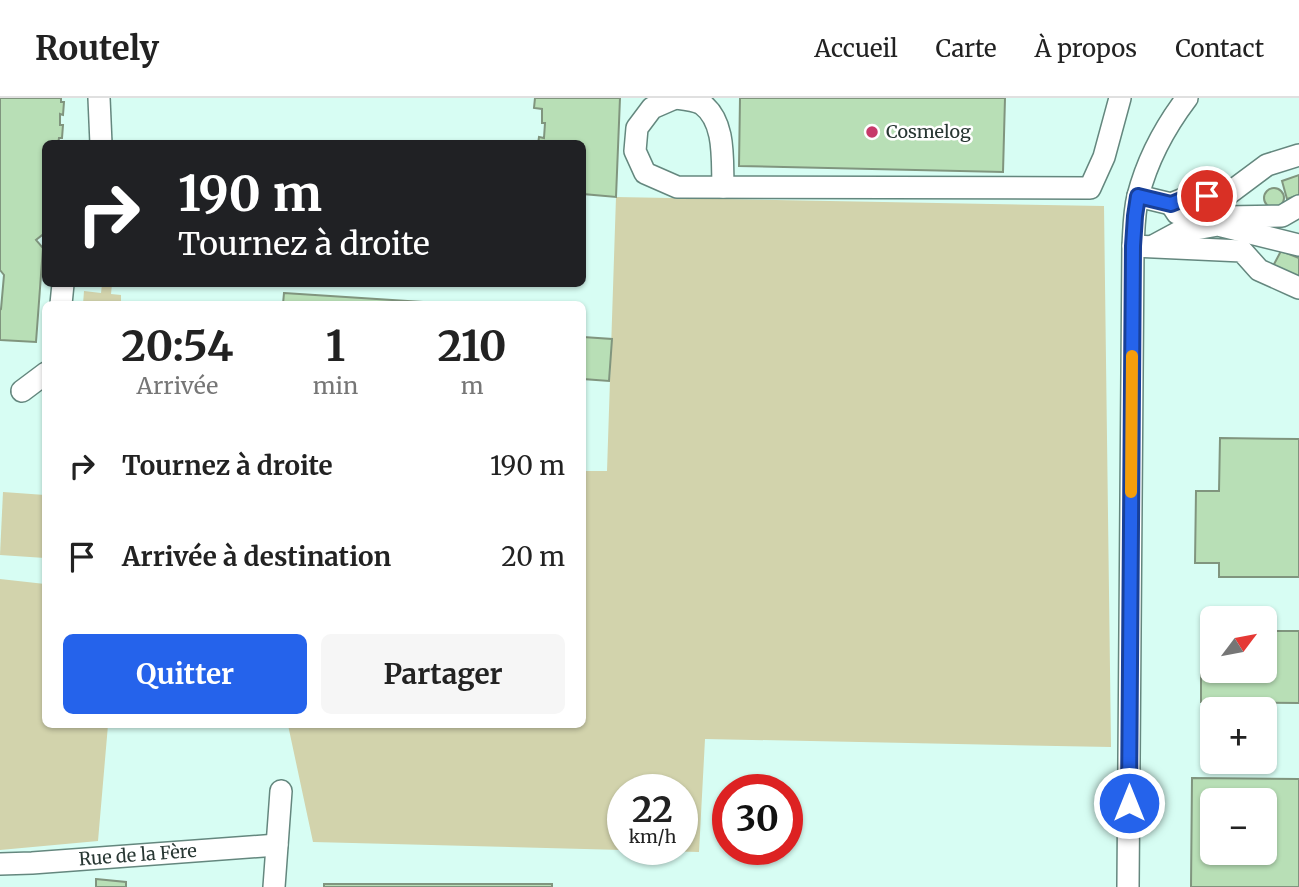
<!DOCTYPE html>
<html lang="fr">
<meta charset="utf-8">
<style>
:root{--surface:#fff;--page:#f6f6f6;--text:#222;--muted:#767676;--line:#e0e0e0;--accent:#2563eb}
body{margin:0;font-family:Merriweather,serif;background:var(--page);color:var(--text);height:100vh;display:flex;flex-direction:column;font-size:26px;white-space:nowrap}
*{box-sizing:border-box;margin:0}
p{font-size:23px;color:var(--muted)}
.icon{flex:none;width:38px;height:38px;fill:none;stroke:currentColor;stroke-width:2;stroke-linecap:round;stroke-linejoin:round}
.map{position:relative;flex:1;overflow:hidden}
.side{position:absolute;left:42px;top:203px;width:544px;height:427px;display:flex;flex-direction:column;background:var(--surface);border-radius:10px;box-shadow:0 2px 5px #0004}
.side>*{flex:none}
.top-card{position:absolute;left:42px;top:42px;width:544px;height:147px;border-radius:10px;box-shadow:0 2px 5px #0004;background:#202124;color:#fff;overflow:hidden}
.needle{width:46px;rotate:58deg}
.buttons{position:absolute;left:1200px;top:508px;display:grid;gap:14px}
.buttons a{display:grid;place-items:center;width:77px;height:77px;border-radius:10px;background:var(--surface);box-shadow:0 2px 5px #0004;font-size:35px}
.speed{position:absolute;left:607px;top:676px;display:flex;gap:14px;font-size:35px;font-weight:700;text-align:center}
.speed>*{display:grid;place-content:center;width:91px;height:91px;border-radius:50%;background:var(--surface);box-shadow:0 2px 5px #0004;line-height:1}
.speed small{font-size:18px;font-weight:400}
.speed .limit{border:10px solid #d22;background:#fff;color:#111}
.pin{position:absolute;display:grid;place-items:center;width:60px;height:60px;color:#fff;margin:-30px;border:4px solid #fff;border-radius:50%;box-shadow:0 2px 7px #0007}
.me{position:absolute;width:77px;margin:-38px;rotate:0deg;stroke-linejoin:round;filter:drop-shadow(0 0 5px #0008)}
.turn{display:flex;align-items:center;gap:24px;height:147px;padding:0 21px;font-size:32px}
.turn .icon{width:91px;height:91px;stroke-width:2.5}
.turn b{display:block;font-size:49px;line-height:60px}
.eta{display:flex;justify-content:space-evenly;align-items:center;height:119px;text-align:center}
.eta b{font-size:42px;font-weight:700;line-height:49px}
.button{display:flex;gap:14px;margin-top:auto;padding:14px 21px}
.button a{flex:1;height:80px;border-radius:10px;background:var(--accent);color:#fff;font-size:28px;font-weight:700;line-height:80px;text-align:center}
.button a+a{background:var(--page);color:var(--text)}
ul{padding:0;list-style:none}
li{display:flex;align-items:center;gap:21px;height:91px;padding:0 21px}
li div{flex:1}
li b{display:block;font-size:26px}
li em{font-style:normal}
header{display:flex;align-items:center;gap:42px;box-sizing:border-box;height:98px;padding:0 35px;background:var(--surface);border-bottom:2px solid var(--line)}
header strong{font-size:33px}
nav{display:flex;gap:38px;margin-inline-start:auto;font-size:24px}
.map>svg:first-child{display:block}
</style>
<header>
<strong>Routely</strong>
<nav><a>Accueil</a><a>Carte</a><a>À propos</a><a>Contact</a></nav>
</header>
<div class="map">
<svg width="1299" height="789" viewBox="0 0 1299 789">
<rect width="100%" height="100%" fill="#d7fdf3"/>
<!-- green -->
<g fill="#d2d3ac" fill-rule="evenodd">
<path d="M616,99L1104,108L1111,649L705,641L699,754L313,744L288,627L583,626V373H607ZM623,691H682V751H623Z"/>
<polygon points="102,186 112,186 111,196 121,197 121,206 83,206 84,193 101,195"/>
<polygon points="3,394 45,397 45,460 0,457"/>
<polygon points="0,481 45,486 46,626 108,627 98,743 0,752"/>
</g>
<!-- building -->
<g fill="#b8dfb6" stroke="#80957e" stroke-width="2" fill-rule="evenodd">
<polygon points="0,0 61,0 61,4 64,4 63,17 60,16 60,27 63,27 62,40 59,40 58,46 46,46 46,134 36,142 43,150 36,244 0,242 0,212 1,211 4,177 0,172"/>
<polygon points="535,0 620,0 616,99 583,96 583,46 538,46 539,39 544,40 545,25 542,25 542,11 534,10"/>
<polygon points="740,0 1005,0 1003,74 739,68"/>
<polygon points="1299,77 1299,97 1287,101 1282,83"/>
<circle cx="1274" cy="100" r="10"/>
<polygon points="1281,153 1299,160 1299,180 1272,170"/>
<polygon points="284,195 454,206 283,206"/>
<polygon points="583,239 612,241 609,283 583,281"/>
<polygon points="1220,340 1299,341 1299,479 1219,479 1219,465 1195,465 1196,393 1219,393"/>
<polygon points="1201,533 1213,533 1213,572 1265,572 1265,533 1299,533 1299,605 1201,604"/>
<path d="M1192,680L1299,681V789H1191ZM1213,702H1265V754H1213Z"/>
<polygon points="96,781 126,784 126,789 96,789"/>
<rect x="324" y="786" width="228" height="3"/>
</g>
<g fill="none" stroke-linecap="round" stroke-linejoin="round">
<!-- minor casing -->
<g stroke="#64877e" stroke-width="24">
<g id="minor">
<polyline points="99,0 101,46"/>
<polyline points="675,0 652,10 637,30 635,53 645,75 677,89 1090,90 1104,59 1120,0"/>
<path d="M675,0C683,1 695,2 702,6C726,24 722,62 723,89"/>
<polyline points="1138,98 1171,106 1186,100 1228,96 1267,67 1299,57"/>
<polyline points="1171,106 1177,115 1193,118 1225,119 1282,118 1299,108"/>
<polyline points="1133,148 1242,153 1259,172 1299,190"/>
<polyline points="1153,148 1179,134 1218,127 1299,147"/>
<polyline points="61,206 63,186"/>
<polyline points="22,293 46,275"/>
<path id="s1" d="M0,766L32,765L277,747"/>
<polyline points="274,789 281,693"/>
<path d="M1128,789L1133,148C1134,131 1134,114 1138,98C1147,63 1165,29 1187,0"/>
</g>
</g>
<!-- minor -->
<use href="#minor" stroke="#fff" stroke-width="21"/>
</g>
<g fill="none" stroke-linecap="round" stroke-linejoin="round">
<!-- route casing -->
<g stroke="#184099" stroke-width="18">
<polyline id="route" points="1129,705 1133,148 1135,118 1138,98 1171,106 1186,100 1207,98"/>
</g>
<!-- route -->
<use href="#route" stroke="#2563eb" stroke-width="12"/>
<!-- slow -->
<polyline stroke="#f59e0b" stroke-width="12" points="1131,394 1132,258"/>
</g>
<!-- markers -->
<circle fill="#c73a6a" stroke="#fff" stroke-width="2.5" cx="872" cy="34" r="7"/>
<g text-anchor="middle" stroke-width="5" stroke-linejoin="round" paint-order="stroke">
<!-- poi labels -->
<g font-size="18" fill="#283733" stroke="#fff" text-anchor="start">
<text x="886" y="40">Cosmelog</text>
</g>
<!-- street labels -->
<g font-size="18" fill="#283733" stroke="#fff">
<text dy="6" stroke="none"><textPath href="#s1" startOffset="138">Rue de la Fère</textPath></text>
</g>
</g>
</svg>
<div class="buttons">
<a><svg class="needle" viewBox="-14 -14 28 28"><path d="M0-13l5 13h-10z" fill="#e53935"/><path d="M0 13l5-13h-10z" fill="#767676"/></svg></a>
<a>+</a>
<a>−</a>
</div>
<div class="speed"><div>22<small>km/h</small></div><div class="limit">30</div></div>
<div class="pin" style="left:1207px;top:98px;background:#d93025"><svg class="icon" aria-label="arrive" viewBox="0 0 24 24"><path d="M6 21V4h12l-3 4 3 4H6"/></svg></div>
<svg class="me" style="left:1129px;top:705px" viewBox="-20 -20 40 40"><circle r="17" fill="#2563eb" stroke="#fff" stroke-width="3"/><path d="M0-11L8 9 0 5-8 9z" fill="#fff"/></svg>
<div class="top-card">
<div class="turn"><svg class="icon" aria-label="right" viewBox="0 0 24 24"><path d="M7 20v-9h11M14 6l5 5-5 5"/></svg><div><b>190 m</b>Tournez à droite</div></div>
</div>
<section class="side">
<div class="eta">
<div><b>20:54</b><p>Arrivée</p></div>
<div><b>1</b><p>min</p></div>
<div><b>210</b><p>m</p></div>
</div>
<ul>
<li><svg class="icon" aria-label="right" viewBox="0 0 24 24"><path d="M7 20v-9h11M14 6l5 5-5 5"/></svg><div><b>Tournez à droite</b></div><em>190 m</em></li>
<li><svg class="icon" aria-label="arrive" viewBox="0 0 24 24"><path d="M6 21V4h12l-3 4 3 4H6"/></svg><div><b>Arrivée à destination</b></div><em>20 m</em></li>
</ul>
<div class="button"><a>Quitter</a><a>Partager</a></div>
</section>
</div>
